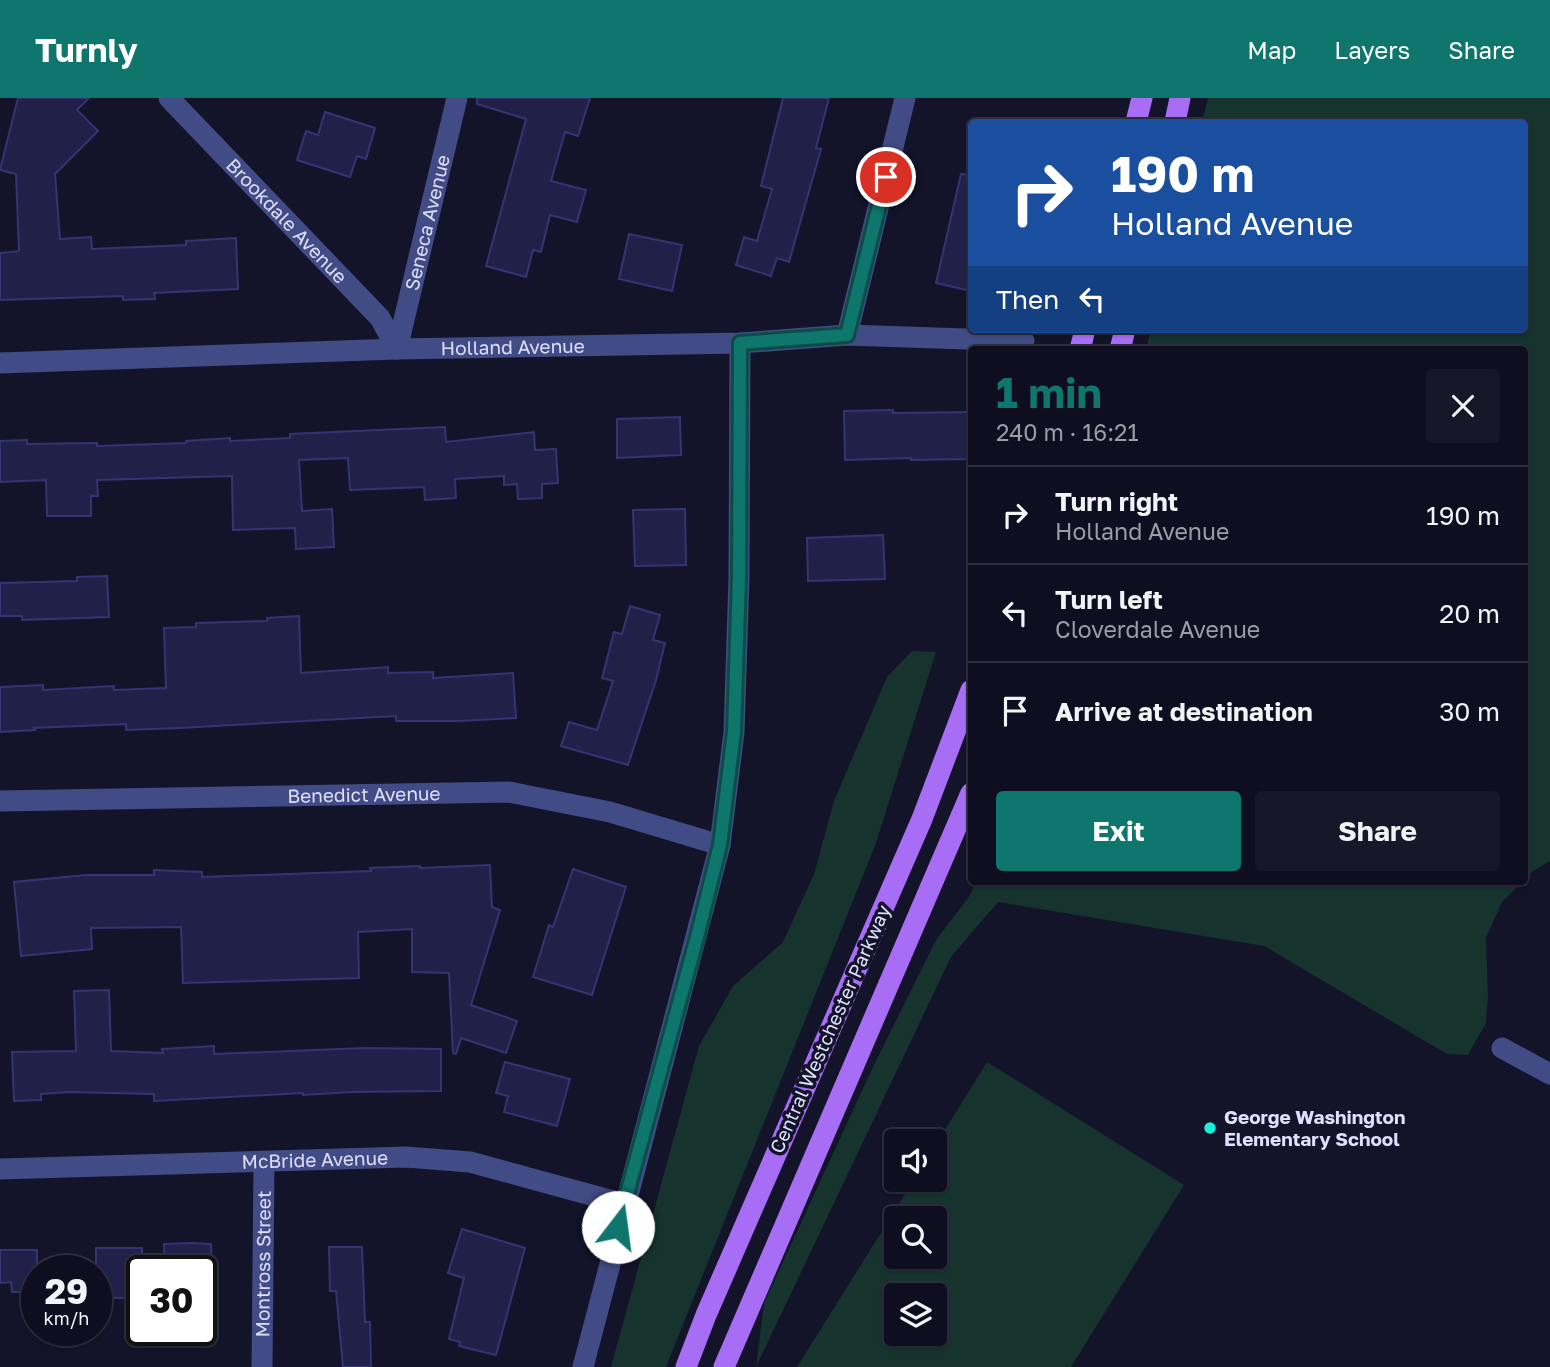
<!DOCTYPE html>
<meta charset="utf-8">
<style>
:root{--surface:#0e0e20;--page:#171729;--text:#f1f3f6;--muted:#9b9ca5;--line:#2e2e3e;--accent:#0f766e}
body{margin:0;font-family:"Golos Text",sans-serif;background:var(--page);color:var(--text);height:100vh;display:flex;flex-direction:column;font-size:26px;white-space:nowrap}
*{box-sizing:border-box;margin:0}
p{font-size:23px;color:var(--muted)}
.icon{flex:none;width:38px;height:38px;fill:none;stroke:currentColor;stroke-width:2;stroke-linecap:round;stroke-linejoin:round}
.map{position:relative;flex:1;overflow:hidden}
.sheet{position:absolute;left:968px;top:248px;width:560px;height:539px;display:flex;flex-direction:column;background:var(--surface);border-radius:7px;box-shadow:0 2px 5px #0004,0 0 0 2px var(--line)}
.sheet>*{flex:none}
.top-card{position:absolute;left:968px;top:21px;width:560px;height:214px;border-radius:7px;box-shadow:0 2px 5px #0004,0 0 0 2px var(--line);background:#1a4fa0;color:#fff;overflow:hidden}
.tools{position:absolute;left:884px;top:1031px;display:grid;gap:14px}
.tools a{display:grid;place-items:center;width:63px;height:63px;border-radius:7px;background:var(--surface);box-shadow:0 2px 5px #0004,0 0 0 2px var(--line);font-size:35px}
.speed{position:absolute;left:21px;top:1157px;display:flex;gap:14px;font-size:35px;font-weight:700;text-align:center}
.speed>*{display:grid;place-content:center;width:91px;height:91px;border-radius:50%;background:var(--surface);box-shadow:0 2px 5px #0004,0 0 0 2px var(--line);line-height:1}
.speed small{font-size:18px;font-weight:400}
.speed .limit{border:4px solid #111;border-radius:10px;background:#fff;color:#111}
.pin{position:absolute;display:grid;place-items:center;width:60px;height:60px;color:#fff;margin:-30px;border:4px solid #fff;border-radius:50%;box-shadow:0 2px 7px #0007}
.me{position:absolute;width:77px;margin:-38px;rotate:15deg;stroke-linejoin:round;filter:drop-shadow(0 0 5px #0008)}
.turn{display:flex;align-items:center;gap:24px;height:147px;padding:0 28px;font-size:32px}
.turn .icon{width:91px;height:91px;stroke-width:2.5}
.turn b{display:block;font-size:49px;line-height:60px}
.then{display:flex;align-items:center;height:66px;padding:0 28px;background:#0003;gap:14px;font-size:26px}
.round{display:grid;place-items:center;flex:none;width:74px;height:74px;border-radius:7px;background:var(--page)}
.overview{display:flex;align-items:center;justify-content:space-between;height:119px;padding:0 28px}
h1{font-size:42px;font-weight:700;line-height:52px;color:var(--accent)}
.action{display:flex;gap:14px;margin-top:auto;padding:14px 28px}
.action a{flex:1;height:80px;border-radius:7px;background:var(--accent);color:#fff;font-size:28px;font-weight:700;line-height:80px;text-align:center}
.action a+a{background:var(--page);color:var(--text)}
ul{padding:0;list-style:none}
li{display:flex;align-items:center;gap:21px;height:98px;padding:0 28px;border-top:2px solid var(--line)}
li div{flex:1}
li b{display:block;font-size:26px}
li em{font-style:normal}
header{display:flex;align-items:center;gap:42px;box-sizing:border-box;height:98px;padding:0 35px;background:var(--accent);color:#fff}
header strong{font-size:33px}
nav{display:flex;gap:38px;margin-inline-start:auto;font-size:24px}
.map>svg:first-child{display:block}
</style>
<header>
<strong>Turnly</strong>
<nav><a>Map</a><a>Layers</a><a>Share</a></nav>
</header>
<div class="map">
<svg width="1550" height="1269" viewBox="0 0 1550 1269">
<rect width="100%" height="100%" fill="#13132a"/>
<!-- green -->
<g fill="#16332d" fill-rule="evenodd">
<polygon points="1208,0 1550,0 1550,763 1533,773 1524,782 1524,252 1146,252 1151,231 1524,231 1524,24 1202,24"/>
<polygon points="912,553 936,554 876,745 666,1269 611,1269 699,948 733,888 783,844 814,776 834,703 887,579"/>
<polygon points="977,784 1522,784 1502,804 1486,840 1488,898 1486,925 1468,957 1447,956 1264,848 998,804 951,859 756,1269 764,1205 873,969 936,842 968,800"/>
<path d="M987,964L1184,1087L1071,1269H797L914,1082H934L935,1048ZM896,1120H934V1158H896ZM896,1197H934V1236H896Z"/>
</g>
<!-- building -->
<g fill="#212049" stroke="#353473" stroke-width="2">
<polygon points="18,0 89,0 77,12 98,33 55,76 60,141 91,139 92,151 186,147 186,143 236,140 238,191 154,195 155,201 123,202 123,198 0,202 0,155 19,153 16,76 0,72"/>
<polygon points="477,0 590,0 578,38 565,34 551,83 586,92 577,124 550,117 541,154 533,152 526,179 486,168 526,21 477,6"/>
<polygon points="783,0 829,0 816,50 821,51 789,164 777,160 771,178 736,167 744,139 757,143 772,91 761,88"/>
<polygon points="325,14 375,30 366,61 357,58 350,79 297,62 306,33 318,37"/>
<polygon points="961,76 971,77 971,193 936,185"/>
<polygon points="629,136 682,147 672,193 619,181"/>
<polygon points="893,312 893,315 971,314 971,361 911,362 911,360 845,362 844,313"/>
<polygon points="680,319 681,357 617,360 617,321"/>
<polygon points="445,329 446,344 534,334 535,352 556,351 558,385 542,386 542,400 518,401 517,386 504,387 504,378 455,381 456,400 425,402 424,389 350,392 348,360 299,362 302,413 332,411 334,449 296,451 295,430 233,432 232,378 97,382 98,398 91,398 91,418 47,418 46,382 0,384 0,343 27,342 27,346 97,345 97,348 186,345 186,343 230,340 230,343 290,340 290,336"/>
<polygon points="685,411 686,467 635,468 633,412"/>
<polygon points="883,437 885,481 808,483 807,440"/>
<polygon points="107,478 109,519 22,522 22,518 0,518 0,485 77,483 77,479"/>
<polygon points="630,508 660,517 653,542 665,545 656,582 628,667 561,648 569,624 597,632 613,583 602,580 614,534 622,536"/>
<polygon points="299,518 301,575 388,569 388,575 433,574 433,580 513,575 516,620 460,623 396,623 396,618 179,630 126,632 126,626 34,630 35,632 0,634 0,589 43,587 43,592 114,588 114,592 166,590 164,530 196,529 196,525 267,523 267,520"/>
<polygon points="490,767 492,809 500,812 471,907 517,923 506,955 461,940 456,956 453,955 449,875 412,874 412,831 358,834 359,880 183,885 181,829 91,830 92,851 21,858 14,784 86,777 154,777 154,772 202,774 202,779 371,773 370,770 420,768 420,770"/>
<polygon points="573,771 626,789 592,897 533,879 549,827 553,829"/>
<polygon points="109,892 111,953 163,955 162,951 214,948 214,956 365,950 441,951 441,993 351,994 303,997 303,995 154,1003 154,996 69,994 41,996 41,1002 14,1003 12,954 76,953 74,893"/>
<polygon points="505,964 570,981 557,1028 504,1014 508,998 496,995"/>
<polygon points="462,1131 525,1150 496,1257 459,1248 460,1244 449,1241 464,1180 448,1175"/>
<polygon points="192,1145 211,1146 212,1172 165,1172 164,1146"/>
<polygon points="329,1149 362,1149 365,1224 370,1224 371,1269 343,1269 336,1193 330,1193"/>
<polygon points="96,1150 142,1150 142,1187 128,1187 129,1200 96,1200"/>
<polygon points="0,1152 37,1152 37,1194 12,1194 11,1184 0,1185"/>
</g>
<g fill="none" stroke-linecap="round" stroke-linejoin="round">
<!-- minor -->
<g stroke="#414b85" stroke-width="21">
<path id="s1" d="M169,0L380,220L397,251"/>
<polyline points="847,237 905,0"/>
<path id="s2" d="M397,251L457,0"/>
<path id="s3" d="M0,265L397,251L740,245L847,237L1024,243"/>
<path id="s4" d="M0,703L509,694L610,714L720,747"/>
<polyline points="1502,950 1550,976"/>
<path id="s5" d="M0,1071L406,1059L470,1064L624,1106"/>
<path id="s6" d="M262,1269L264,1064"/>
<polyline points="583,1269 720,747 734,634 739,480 740,245"/>
</g>
<!-- major -->
<g stroke="#a86df5" stroke-width="21">
<polyline points="1136,24 1142,0"/>
<polyline points="1175,24 1180,0"/>
<polyline points="1080,252 1085,231"/>
<polyline points="1120,252 1125,231"/>
<polyline points="686,1269 706,1217 922,721 971,592"/>
<polyline points="724,1269 971,695"/>
</g>
</g>
<g fill="none" stroke-linecap="round" stroke-linejoin="round">
<!-- route casing -->
<g stroke="#0a4d48" stroke-width="18">
<polyline id="route" points="618,1129 697,839 720,747 734,634 739,480 740,245 847,237 886,79"/>
</g>
<!-- route -->
<use href="#route" stroke="#0f766e" stroke-width="12"/>
</g>
<!-- markers -->
<circle fill="#18efdc" stroke="#13132a" stroke-width="2.5" cx="1210" cy="1030" r="7"/>
<g text-anchor="middle" stroke-width="7" stroke-linejoin="round" paint-order="stroke">
<!-- street labels -->
<g font-size="19" fill="#dee0fd" stroke="#13132a">
<text dy="7" stroke="none"><textPath href="#s1" startOffset="170">Brookdale Avenue</textPath></text>
<text dy="7" stroke="none"><textPath href="#s2" startOffset="130">Seneca Avenue</textPath></text>
<text dy="7" stroke="none"><textPath href="#s3" startOffset="513">Holland Avenue</textPath></text>
<text dy="7" stroke="none"><textPath href="#s4" startOffset="364">Benedict Avenue</textPath></text>
<text transform="translate(830 931) rotate(-66)" y="7">Central Westchester Parkway</text>
<text dy="7" stroke="none"><textPath href="#s5" startOffset="315">McBride Avenue</textPath></text>
<text dy="7" stroke="none"><textPath href="#s6" startOffset="103">Montross Street</textPath></text>
</g>
<!-- poi labels -->
<g font-size="19" font-weight="bold" fill="#dee0fd" stroke="#13132a" text-anchor="start">
<text x="1224" y="1026">George Washington<tspan x="1224" dy="22">Elementary School</tspan></text>
</g>
</g>
</svg>
<div class="tools">
<a><svg class="icon" aria-label="sound" viewBox="0 0 24 24"><path d="M4 9h4l5-4v14l-5-4H4zM17 9q2 3 0 6"/></svg></a>
<a><svg class="icon" aria-label="search" viewBox="0 0 24 24"><circle cx="10" cy="10" r="6"/><path d="M15 15l6 6"/></svg></a>
<a><svg class="icon" aria-label="layers" viewBox="0 0 24 24"><path d="M12 4l9 5-9 5-9-5zM3 14l9 5 9-5"/></svg></a>
</div>
<div class="speed"><div>29<small>km/h</small></div><div class="limit">30</div></div>
<div class="pin" style="left:886px;top:79px;background:#d93025"><svg class="icon" aria-label="arrive" viewBox="0 0 24 24"><path d="M6 21V4h12l-3 4 3 4H6"/></svg></div>
<svg class="me" style="left:618px;top:1129px" viewBox="-20 -20 40 40"><circle r="19" fill="#fff"/><path d="M0-13L10 11 0 6-10 11z" fill="#0f766e"/></svg>
<div class="top-card">
<div class="turn"><svg class="icon" aria-label="right" viewBox="0 0 24 24"><path d="M7 20v-9h11M14 6l5 5-5 5"/></svg><div><b>190 m</b>Holland Avenue</div></div>
<div class="then">Then<svg class="icon" aria-label="left" viewBox="0 0 24 24"><path d="M17 20v-9H6M10 6l-5 5 5 5"/></svg></div>
</div>
<section class="sheet">
<div class="overview"><div><h1>1 min</h1><p>240 m · 16:21</p></div><a class="round"><svg class="icon" aria-label="close" viewBox="0 0 24 24"><path d="M6 6l12 12M18 6L6 18"/></svg></a></div>
<ul>
<li><svg class="icon" aria-label="right" viewBox="0 0 24 24"><path d="M7 20v-9h11M14 6l5 5-5 5"/></svg><div><b>Turn right</b><p>Holland Avenue</p></div><em>190 m</em></li>
<li><svg class="icon" aria-label="left" viewBox="0 0 24 24"><path d="M17 20v-9H6M10 6l-5 5 5 5"/></svg><div><b>Turn left</b><p>Cloverdale Avenue</p></div><em>20 m</em></li>
<li><svg class="icon" aria-label="arrive" viewBox="0 0 24 24"><path d="M6 21V4h12l-3 4 3 4H6"/></svg><div><b>Arrive at destination</b></div><em>30 m</em></li>
</ul>
<div class="action"><a>Exit</a><a>Share</a></div>
</section>
</div>
